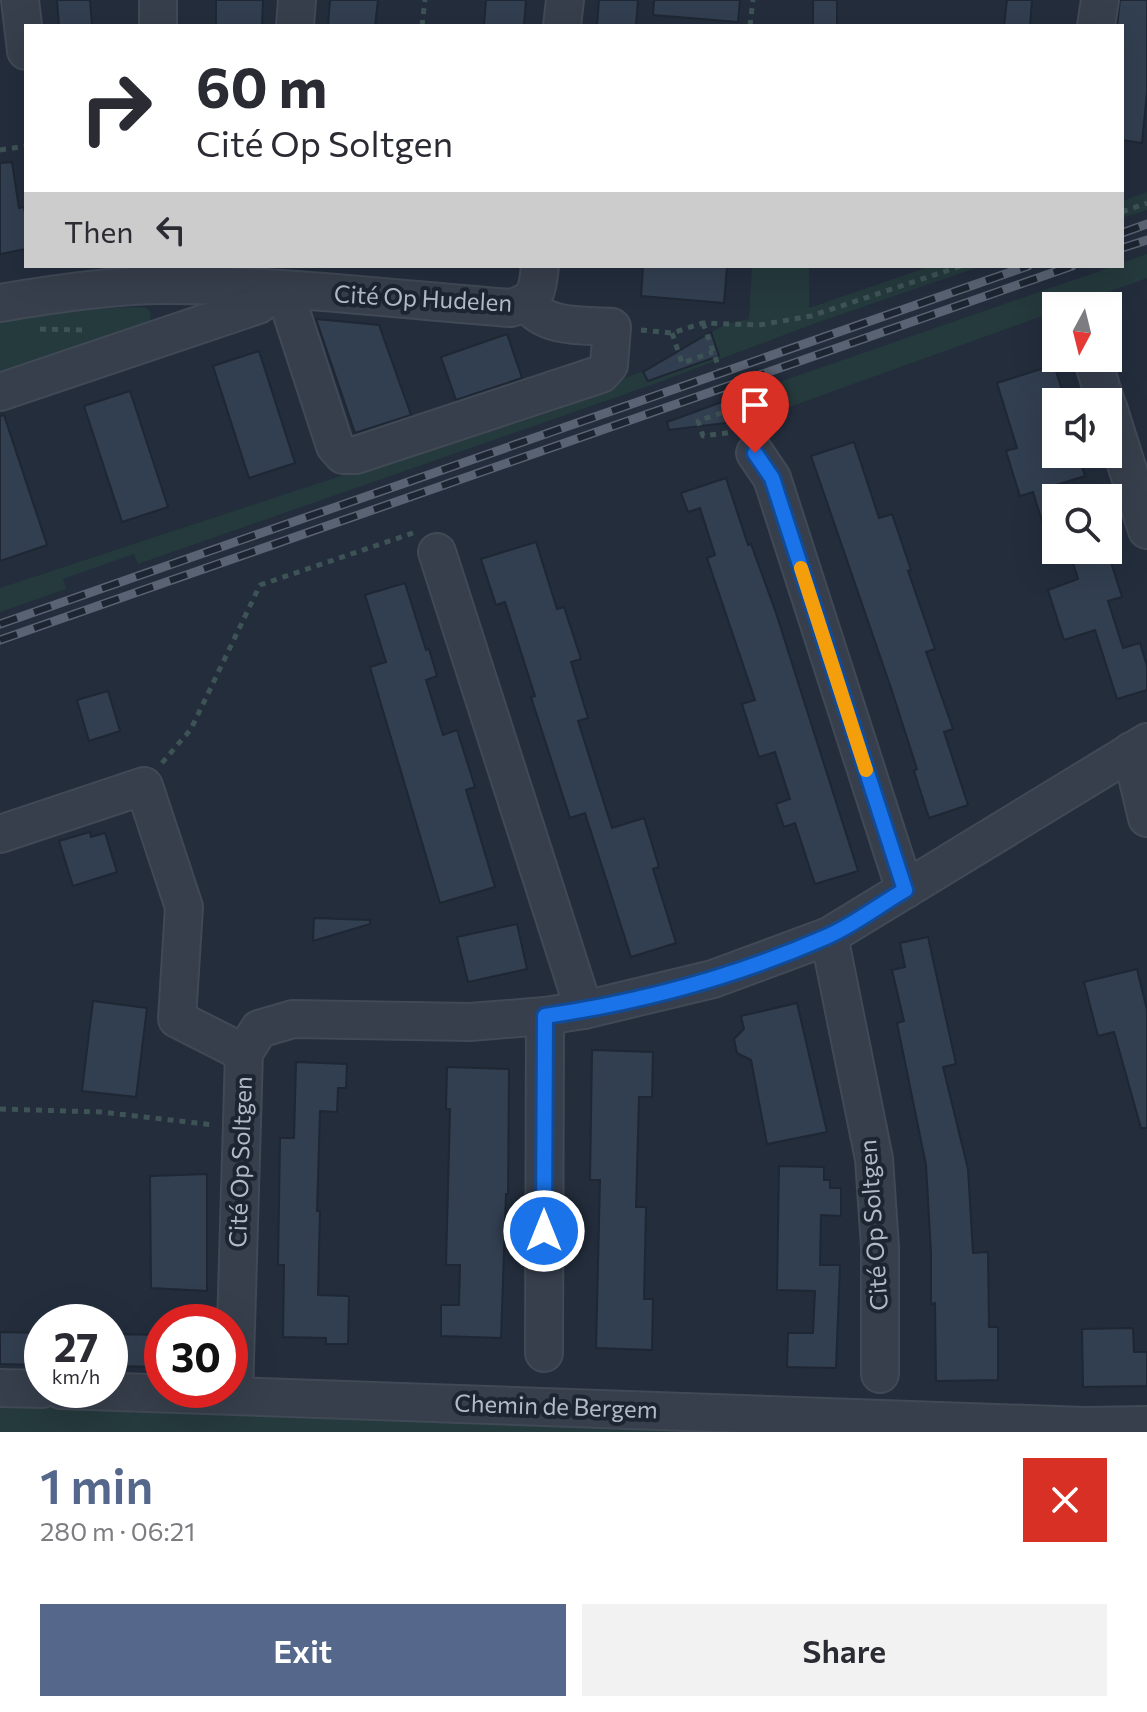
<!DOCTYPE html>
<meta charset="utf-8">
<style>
:root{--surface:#fff;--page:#f2f2f3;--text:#2b2b33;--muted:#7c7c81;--accent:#55688b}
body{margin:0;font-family:Commissioner,sans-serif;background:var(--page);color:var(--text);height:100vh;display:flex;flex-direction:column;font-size:30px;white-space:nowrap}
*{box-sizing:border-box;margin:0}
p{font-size:26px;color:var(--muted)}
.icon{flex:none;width:44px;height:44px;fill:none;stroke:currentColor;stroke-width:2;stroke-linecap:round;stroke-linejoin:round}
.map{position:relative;height:1432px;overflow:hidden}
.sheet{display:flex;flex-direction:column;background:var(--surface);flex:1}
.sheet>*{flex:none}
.hud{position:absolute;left:24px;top:24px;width:1100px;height:244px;border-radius:0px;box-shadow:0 8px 32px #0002;background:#fff;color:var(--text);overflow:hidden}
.needle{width:52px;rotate:187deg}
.fabs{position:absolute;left:1042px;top:292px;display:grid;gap:16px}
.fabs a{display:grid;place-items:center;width:80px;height:80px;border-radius:0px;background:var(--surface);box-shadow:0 8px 32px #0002;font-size:40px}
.speed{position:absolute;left:24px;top:1304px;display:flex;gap:16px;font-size:40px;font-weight:700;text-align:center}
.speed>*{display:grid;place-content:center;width:104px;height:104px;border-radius:50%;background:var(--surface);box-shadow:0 8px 32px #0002;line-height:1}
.speed small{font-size:20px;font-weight:400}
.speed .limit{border:12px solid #d22;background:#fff;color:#111}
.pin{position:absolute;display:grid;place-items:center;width:68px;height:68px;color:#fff;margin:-82px -34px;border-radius:50% 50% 50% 0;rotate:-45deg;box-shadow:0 0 8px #0007}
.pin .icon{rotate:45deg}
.me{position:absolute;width:88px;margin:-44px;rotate:0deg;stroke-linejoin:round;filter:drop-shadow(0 0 6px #0008)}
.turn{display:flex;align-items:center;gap:28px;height:168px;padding:0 40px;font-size:36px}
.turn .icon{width:104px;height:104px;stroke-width:2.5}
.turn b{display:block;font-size:56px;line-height:68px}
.then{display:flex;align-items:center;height:76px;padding:0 40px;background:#0003;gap:16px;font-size:30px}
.round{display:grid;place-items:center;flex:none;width:84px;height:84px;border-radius:0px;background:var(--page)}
.headline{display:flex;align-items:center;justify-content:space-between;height:136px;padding:0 40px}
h1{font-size:48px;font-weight:600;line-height:60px;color:var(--accent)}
.cta{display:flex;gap:16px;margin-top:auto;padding:16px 40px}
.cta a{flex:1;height:92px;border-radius:0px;background:var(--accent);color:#fff;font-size:32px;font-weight:600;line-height:92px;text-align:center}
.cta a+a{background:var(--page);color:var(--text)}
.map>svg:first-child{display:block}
</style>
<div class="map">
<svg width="1147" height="1432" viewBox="0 0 1147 1432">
<rect width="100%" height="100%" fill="#232d3c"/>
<!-- green -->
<g fill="#253a3d">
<polygon points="1147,192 1147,210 1122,218 1122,201"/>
<polygon points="1147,254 1147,278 1069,306 1056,306 1056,311 767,415 765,411 741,419 733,398 1114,266 1122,266 1122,263"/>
<polygon points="752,266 809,266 809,308 931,266 982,266 816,323 657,383 138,564 134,554 63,579 66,589 0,612 0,588 547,408 651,368 724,325 749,319"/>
<polygon points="134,307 147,308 151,314 148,327 0,374 0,320 55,311"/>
<polygon points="0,1372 42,1390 1147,1432 0,1432"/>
</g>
<!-- building -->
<g fill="#323f50" stroke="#1e2733" stroke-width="2">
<polygon points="57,0 90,0 92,26 59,26"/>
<polygon points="216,0 263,0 262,26 216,26"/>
<polygon points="330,0 378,0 375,26 328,26"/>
<polygon points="486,0 526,0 524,26 484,26"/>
<polygon points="599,0 638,0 636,26 597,26"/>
<polygon points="654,0 740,0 738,22 653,15"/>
<rect x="813" y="0" width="24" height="26"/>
<polygon points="1007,0 1032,0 1030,26 1004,26"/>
<polygon points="1120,0 1147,0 1147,92 1142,143 1122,140 1122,26 1117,26"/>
<polygon points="12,162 19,208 24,207 26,219 26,249 0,254 0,163"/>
<polygon points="643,266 727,266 724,303 641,296"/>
<polygon points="316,319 379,325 411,415 355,433"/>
<polygon points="711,332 719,356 648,381 643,372"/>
<polygon points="507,334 522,378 456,400 441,357"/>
<polygon points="259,351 295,463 249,478 213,366"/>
<polygon points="1054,365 1065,399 1056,402 1056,454 1078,454 1085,476 1056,485 1056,550 1051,550 1033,492 1020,496 1006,451 1017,448 997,383"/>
<polygon points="130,391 168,507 122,522 84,406"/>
<polygon points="733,398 741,421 669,430 667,422"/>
<polygon points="4,415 47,545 0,561 0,416"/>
<polygon points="854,442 879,518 892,514 911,570 908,571 935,649 926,652 953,729 944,732 968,805 929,818 914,771 917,769 891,688 811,456"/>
<polygon points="726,478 748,545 751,544 776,613 858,871 815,884 795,823 784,827 776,804 790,799 775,752 759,757 742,704 755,700 707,558 715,555 700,508 688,512 681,493"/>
<polygon points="536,542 557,609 564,607 581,659 571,662 588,718 578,721 612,828 644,818 659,867 653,869 676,943 631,957 585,813 570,818 531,697 535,696 505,602 496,605 481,559"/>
<polygon points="1069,550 1107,550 1122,597 1108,601 1123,648 1140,643 1147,666 1147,690 1117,699 1095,630 1064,640 1048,590 1078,579"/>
<polygon points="405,583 426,650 429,649 437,676 426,680 443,735 457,730 475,787 466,790 495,887 440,903 370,667 386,662 365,595"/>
<polygon points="108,691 120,731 89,741 77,700"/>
<polygon points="90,832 91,837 105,833 117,872 73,886 59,841"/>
<polygon points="314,918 370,920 370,924 313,941"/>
<polygon points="517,924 527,969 468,982 457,937"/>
<polygon points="928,937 956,1064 943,1067 968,1169 973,1253 988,1252 989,1327 998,1327 998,1380 936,1381 935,1303 931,1304 931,1253 926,1165 897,1023 904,1021 892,970 905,967 900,943"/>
<polygon points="1137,969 1147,1010 1147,1128 1141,1128 1114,1032 1098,1036 1084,982"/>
<polygon points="93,1001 147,1008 136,1097 82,1091"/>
<polygon points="797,1003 827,1132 767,1144 751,1060 737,1053 734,1039 744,1029 741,1016"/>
<polygon points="592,1050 653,1052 652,1097 639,1097 636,1207 646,1207 644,1299 653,1299 652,1350 596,1348 600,1180 590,1180"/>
<polygon points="296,1062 347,1064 346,1088 338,1088 337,1112 320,1111 317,1211 320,1211 318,1295 349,1296 348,1344 326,1344 326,1338 283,1337 284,1265 278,1265 280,1138 294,1138"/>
<polygon points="447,1067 509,1069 508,1194 506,1194 501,1338 441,1336 441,1305 459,1305 460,1265 446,1265 450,1109 446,1109"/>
<polygon points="779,1166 824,1167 824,1180 830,1180 830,1188 841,1188 841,1216 821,1215 820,1265 840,1265 836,1368 787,1367 788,1333 813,1333 815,1291 777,1290"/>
<polygon points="207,1174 207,1291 151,1288 150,1176"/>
<polygon points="1133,1328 1134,1352 1147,1352 1147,1386 1083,1387 1082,1329"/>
<polygon points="0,1332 42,1333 42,1365 0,1364"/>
<polygon points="110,1334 162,1335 162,1367 110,1366"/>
</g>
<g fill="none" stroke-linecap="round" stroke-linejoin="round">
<!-- minor casing -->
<g stroke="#404955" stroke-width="40">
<g id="minor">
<polyline points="20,0 26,51"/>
<polyline points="158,0 158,26"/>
<polyline points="295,26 297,0"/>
<polyline points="562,26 565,0"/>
<polyline points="1096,26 1100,0"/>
<path d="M284,290L335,446L343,455H356L601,374L609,365L612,327C582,325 546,329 527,303"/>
<path d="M0,303C52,294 105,286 158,285C275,284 393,299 511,308C537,300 537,292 540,266"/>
<polyline points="1092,358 1106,402"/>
<polyline points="0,392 258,305 275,291"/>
<polyline points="1108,407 1147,530"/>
<polyline points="755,453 772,478 905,890"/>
<polyline points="437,552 584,1010"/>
<polyline points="1131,751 1147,818"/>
<polyline points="0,834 144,786 184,907 177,1019 244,1053"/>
<polyline points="829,936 874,1159 880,1247 880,1374"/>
<polyline points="544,1353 545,1016"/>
<polyline points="0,1388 42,1389"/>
<polyline points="61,1390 1085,1426 1147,1425"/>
<polyline points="234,1395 244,1053 259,1029 293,1019 470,1022 545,1016 584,1010 713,979 829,936 1147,742"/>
</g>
</g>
<!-- path -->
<g stroke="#3e5355" stroke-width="5" stroke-dasharray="6 6" stroke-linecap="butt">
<polyline points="422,26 425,0"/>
<polyline points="750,26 753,0"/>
<polyline points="0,150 26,146"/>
<polyline points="1122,212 1147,203"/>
<polyline points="703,323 720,371"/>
<polyline points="40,329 86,330"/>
<polyline points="641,330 672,333 703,323 759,325 811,316 961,266"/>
<polyline points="672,333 682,363 713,352"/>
<polyline points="731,403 740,429"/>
<polyline points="733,409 698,421 703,436 733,432"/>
<polyline points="162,763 191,729 260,585 413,533"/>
<polyline points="0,1109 101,1112 214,1125"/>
</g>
<!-- minor -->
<use href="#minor" stroke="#373f4c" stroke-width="36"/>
<!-- rail casing -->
<g stroke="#596373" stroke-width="9">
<g id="rail">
<polyline points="1122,233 1147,224"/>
<polyline points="1122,248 1147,240"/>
<polyline points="0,624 1028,266"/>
<polyline points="0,640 1072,266"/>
</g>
</g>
<!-- rail -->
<use href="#rail" stroke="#1c2531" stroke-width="6" stroke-dasharray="18" stroke-linecap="butt"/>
</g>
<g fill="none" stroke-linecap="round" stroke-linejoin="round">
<!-- route casing -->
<g stroke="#114b97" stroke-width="20">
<path id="route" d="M544,1231L545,1016C641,1002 737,976 826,937C854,925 879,905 905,890L772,478L755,453"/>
</g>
<!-- route -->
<use href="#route" stroke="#1a73e8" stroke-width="14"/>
<!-- slow -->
<polyline stroke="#f59e0b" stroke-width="14" points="801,568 866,770"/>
</g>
<g text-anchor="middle" stroke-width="8" stroke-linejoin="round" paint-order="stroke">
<!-- street labels -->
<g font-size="24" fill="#b2bac8" stroke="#1c2531">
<text transform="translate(423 299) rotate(3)" y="8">Cité Op Hudelen</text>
<text transform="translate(241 1162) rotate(-88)" y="8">Cité Op Soltgen</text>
<text transform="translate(874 1225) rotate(-94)" y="8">Cité Op Soltgen</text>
<text transform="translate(556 1407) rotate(2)" y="8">Chemin de Bergem</text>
</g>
</g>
</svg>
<div class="fabs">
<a><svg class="needle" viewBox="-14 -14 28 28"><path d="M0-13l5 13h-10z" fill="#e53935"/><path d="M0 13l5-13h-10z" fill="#7c7c81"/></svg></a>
<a><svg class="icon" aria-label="sound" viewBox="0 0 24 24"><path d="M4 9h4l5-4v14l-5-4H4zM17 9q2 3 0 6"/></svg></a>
<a><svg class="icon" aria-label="search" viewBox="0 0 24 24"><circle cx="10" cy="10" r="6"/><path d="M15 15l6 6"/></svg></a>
</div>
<div class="speed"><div>27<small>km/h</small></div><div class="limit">30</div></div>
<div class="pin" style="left:755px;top:453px;background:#d93025"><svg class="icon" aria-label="arrive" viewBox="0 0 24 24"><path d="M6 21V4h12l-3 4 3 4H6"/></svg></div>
<svg class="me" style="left:544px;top:1231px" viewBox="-20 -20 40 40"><circle r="17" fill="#1a73e8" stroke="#fff" stroke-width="3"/><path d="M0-11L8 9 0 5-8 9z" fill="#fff"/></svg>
<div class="hud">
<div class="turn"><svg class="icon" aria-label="right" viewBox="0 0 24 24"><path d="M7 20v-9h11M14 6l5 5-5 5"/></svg><div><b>60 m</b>Cité Op Soltgen</div></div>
<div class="then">Then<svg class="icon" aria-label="left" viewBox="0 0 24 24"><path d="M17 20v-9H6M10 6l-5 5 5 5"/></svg></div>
</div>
</div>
<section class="sheet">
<div class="headline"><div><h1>1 min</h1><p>280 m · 06:21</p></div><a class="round" style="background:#d93025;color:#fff"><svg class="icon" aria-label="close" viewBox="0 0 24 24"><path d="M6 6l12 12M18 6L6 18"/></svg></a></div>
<div class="cta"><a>Exit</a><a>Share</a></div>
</section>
